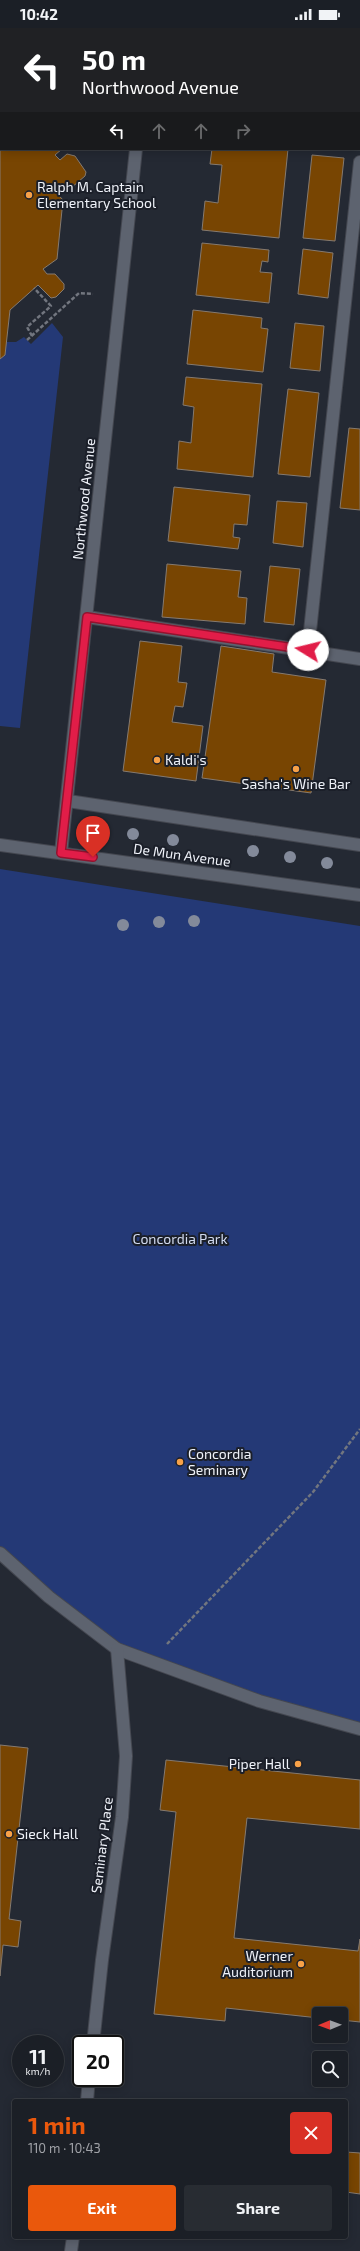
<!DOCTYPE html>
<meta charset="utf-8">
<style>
:root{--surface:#1b1f26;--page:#282c32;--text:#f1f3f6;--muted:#a0a2a7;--line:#393d43;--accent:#ea580c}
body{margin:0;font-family:"Exo 2",sans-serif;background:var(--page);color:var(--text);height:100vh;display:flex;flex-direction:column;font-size:15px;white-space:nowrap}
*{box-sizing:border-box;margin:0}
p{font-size:13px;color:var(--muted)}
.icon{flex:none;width:22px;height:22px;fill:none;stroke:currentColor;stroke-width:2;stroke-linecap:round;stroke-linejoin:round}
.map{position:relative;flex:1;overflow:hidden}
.sheet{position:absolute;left:12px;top:2071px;width:336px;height:140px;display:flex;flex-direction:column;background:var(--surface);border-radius:4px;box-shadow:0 2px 10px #0003,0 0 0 1px var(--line)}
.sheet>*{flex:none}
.banner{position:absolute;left:0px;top:0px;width:360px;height:122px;box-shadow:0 2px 10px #0003,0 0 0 1px var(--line);background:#202124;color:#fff;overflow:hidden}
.needle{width:26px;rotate:269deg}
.controls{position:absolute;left:312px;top:1979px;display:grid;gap:8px}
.controls a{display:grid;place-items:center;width:36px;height:36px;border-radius:4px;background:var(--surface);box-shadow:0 2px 10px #0003,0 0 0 1px var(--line);font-size:20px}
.speed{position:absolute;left:12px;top:2007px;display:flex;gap:8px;font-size:20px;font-weight:700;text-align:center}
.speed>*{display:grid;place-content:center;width:52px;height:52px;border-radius:50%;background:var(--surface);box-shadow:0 2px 10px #0003,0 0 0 1px var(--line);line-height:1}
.speed small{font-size:10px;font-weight:400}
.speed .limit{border:2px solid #111;border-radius:6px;background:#fff;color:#111}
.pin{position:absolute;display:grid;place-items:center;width:34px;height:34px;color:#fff;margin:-41px -17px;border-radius:50% 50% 50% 0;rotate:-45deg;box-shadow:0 0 4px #0007}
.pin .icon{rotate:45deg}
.me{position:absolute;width:44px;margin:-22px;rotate:279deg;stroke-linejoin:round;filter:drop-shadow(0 0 3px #0008)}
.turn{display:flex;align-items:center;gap:14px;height:84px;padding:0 16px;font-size:18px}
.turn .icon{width:52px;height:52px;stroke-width:2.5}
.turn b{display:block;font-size:28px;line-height:34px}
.lanes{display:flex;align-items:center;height:38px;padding:0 16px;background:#0003;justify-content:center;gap:20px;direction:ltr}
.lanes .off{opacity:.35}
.round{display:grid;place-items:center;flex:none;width:42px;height:42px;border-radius:4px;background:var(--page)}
.summary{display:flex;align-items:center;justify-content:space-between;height:68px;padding:0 16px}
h1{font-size:24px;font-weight:700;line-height:30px;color:var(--accent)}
.button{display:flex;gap:8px;margin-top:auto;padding:8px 16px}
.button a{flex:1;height:46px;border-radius:4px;background:var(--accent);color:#fff;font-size:16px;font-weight:700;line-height:46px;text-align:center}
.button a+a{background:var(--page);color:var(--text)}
.status{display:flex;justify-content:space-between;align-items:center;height:28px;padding:0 20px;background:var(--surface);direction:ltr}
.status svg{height:11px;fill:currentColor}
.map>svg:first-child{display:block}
</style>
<div class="status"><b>10:42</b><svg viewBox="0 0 49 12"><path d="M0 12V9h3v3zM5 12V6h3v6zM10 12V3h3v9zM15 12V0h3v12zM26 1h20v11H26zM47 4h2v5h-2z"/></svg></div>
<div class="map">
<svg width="360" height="2223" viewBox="0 0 360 2223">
<rect width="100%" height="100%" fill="#242933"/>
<!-- green -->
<g fill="#243976">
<polygon points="52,295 63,309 20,700 0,698 0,331 6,314 16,314 24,309 31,316"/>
<polygon points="0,841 360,898 360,1701 117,1621 0,1525"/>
</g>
<!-- building -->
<g fill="#784502" stroke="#857a70">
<polygon points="0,0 48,0 1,1 1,121 62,121 55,127 60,132 67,126 75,128 86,144 85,148 71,160 62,161 57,156 52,160 63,172 57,231 43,241 47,246 55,246 64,256 64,261 56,269 51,270 38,257 10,282 5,327 0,331"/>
<polygon points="225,0 278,0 224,1"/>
<polygon points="326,0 357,0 325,1"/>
<polygon points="212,121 288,121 279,210 202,202 205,173 218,175 222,137 210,136"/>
<polygon points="312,127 344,130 335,213 303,210"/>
<polygon points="202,215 269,222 268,234 262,233 260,244 272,245 269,275 196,267"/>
<polygon points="303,221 333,225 328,270 298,266"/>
<polygon points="193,282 262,290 261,300 268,301 263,344 187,336"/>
<polygon points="295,295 324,298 320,343 290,340"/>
<polygon points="186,349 262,356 253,449 177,441 179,413 191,415 194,379 183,377"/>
<polygon points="288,361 319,365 310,449 278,446"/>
<polygon points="349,400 360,401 360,482 340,480"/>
<polygon points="174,459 250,467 247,497 234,496 233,509 240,510 238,521 168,513"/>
<polygon points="277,473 307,475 303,519 273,515"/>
<polygon points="167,536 241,543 238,569 247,570 245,596 162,589"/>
<polygon points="270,538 300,541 294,597 264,594"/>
<polygon points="140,613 182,618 178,654 187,655 183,679 175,678 172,694 203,698 196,753 123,743"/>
<polygon points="221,618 274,626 272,644 326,652 311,765 202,750"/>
<polygon points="0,1717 28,1720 9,1891 21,1893 18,1919 3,1917 0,1948"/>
<polygon points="166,1732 360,1752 360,1801 247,1790 234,1910 358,1923 360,1911 360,1994 341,1992 341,1986 319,1986 319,1990 226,1980 225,1993 154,1986 176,1784 160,1782"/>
<polygon points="346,2124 360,2125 360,2166 346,2164"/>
</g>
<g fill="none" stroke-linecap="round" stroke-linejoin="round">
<!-- service casing -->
<g stroke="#444750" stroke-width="14">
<g id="service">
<polyline points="87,589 360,631"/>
<polyline points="308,622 360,134"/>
</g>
</g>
<!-- minor casing -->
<g stroke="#444750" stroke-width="14">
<g id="minor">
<polyline points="149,1 149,0"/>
<polyline points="68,773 360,817"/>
<polyline points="0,817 360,867"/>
<polyline points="61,825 136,121"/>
<polyline points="0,1525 49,1569 117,1621 259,1673 360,1701"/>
<polyline points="93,2016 102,1932 122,1789 126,1728 117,1621"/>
<polyline points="87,2073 89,2050"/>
<polyline points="71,2223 73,2209"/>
</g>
</g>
<!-- path -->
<g stroke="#72767f" stroke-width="2.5" stroke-dasharray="4 2" stroke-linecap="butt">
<polyline points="32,308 27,299 51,278 34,260"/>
<polyline points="27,312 79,265 93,266"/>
<polyline points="167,1616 313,1464 360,1401"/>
</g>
<!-- service -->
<use href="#service" stroke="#5d636f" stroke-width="12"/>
<!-- minor -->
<use href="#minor" stroke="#5d636f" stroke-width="12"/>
</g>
<!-- trees -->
<g fill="#838a9a">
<circle cx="133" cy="806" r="6"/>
<circle cx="173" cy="812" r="6"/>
<circle cx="253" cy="823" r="6"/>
<circle cx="290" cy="829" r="6"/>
<circle cx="327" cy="835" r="6"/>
<circle cx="194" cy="893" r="6"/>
<circle cx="159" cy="894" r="6"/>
<circle cx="123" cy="897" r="6"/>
</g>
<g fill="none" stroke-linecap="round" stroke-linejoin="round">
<!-- route casing -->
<g stroke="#92132f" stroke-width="10">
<polyline id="route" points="93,829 61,825 87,589 308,622"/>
</g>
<!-- route -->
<use href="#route" stroke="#e11d48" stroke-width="7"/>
</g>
<!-- markers -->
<g fill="#f7a148" stroke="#1b1f29" stroke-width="1.5">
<circle cx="29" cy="167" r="4"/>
<circle cx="157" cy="732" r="4"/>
<circle cx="296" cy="741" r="4"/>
<circle cx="180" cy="1434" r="4"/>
<circle cx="298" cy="1736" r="4"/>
<circle cx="9" cy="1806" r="4"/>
<circle cx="301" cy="1936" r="4"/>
</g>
<g text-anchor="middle" stroke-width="4" stroke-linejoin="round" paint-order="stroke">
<!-- poi labels -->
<g font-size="14" fill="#eff2f9" stroke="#1b1f29" text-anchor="start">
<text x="37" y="164">Ralph M. Captain<tspan x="37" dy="16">Elementary School</tspan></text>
<text x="165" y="737">Kaldi's</text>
<text x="296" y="761" text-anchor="middle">Sasha's Wine Bar</text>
<text x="188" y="1431">Concordia<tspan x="188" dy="16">Seminary</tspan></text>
<text x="290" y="1741" text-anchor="end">Piper Hall</text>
<text x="17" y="1811">Sieck Hall</text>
<text x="293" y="1933" text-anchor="end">Werner<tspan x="293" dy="16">Auditorium</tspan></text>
</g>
<!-- street labels -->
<g font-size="14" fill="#eff2f9" stroke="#1b1f29">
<text transform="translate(84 471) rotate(-84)" y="5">Northwood Avenue</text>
<text transform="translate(182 827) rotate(8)" y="5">De Mun Avenue</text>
<text transform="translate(102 1817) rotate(-83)" y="5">Seminary Place</text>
</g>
<!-- park labels -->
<g font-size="14" fill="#d1daef" stroke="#1b1f29">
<text x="180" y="1216">Concordia Park</text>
</g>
</g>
</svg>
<div class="controls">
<a><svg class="needle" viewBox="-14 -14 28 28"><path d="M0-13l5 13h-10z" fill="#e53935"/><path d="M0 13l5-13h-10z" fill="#a0a2a7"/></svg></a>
<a><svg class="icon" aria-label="search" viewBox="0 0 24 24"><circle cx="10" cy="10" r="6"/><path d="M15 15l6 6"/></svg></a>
</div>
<div class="speed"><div>11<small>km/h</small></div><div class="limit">20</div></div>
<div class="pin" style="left:93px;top:829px;background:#d93025"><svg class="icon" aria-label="arrive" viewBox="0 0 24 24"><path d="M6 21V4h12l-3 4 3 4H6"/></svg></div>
<svg class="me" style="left:308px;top:622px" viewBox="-20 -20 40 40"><circle r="19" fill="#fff"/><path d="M0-13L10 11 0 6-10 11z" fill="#e11d48"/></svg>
<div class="banner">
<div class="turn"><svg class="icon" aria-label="left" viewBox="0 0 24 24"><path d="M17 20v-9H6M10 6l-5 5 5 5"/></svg><div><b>50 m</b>Northwood Avenue</div></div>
<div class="lanes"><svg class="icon" aria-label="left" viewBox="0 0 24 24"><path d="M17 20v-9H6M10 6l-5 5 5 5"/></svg><svg class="icon off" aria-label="ahead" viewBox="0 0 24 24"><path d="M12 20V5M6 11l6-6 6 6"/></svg><svg class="icon off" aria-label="ahead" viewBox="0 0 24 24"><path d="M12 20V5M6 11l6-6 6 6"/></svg><svg class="icon off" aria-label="right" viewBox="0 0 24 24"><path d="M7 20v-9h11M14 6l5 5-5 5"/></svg></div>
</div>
<section class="sheet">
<div class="summary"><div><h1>1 min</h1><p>110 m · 10:43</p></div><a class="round" style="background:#d93025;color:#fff"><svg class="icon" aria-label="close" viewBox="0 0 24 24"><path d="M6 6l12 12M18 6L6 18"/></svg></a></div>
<div class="button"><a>Exit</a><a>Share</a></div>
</section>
</div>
